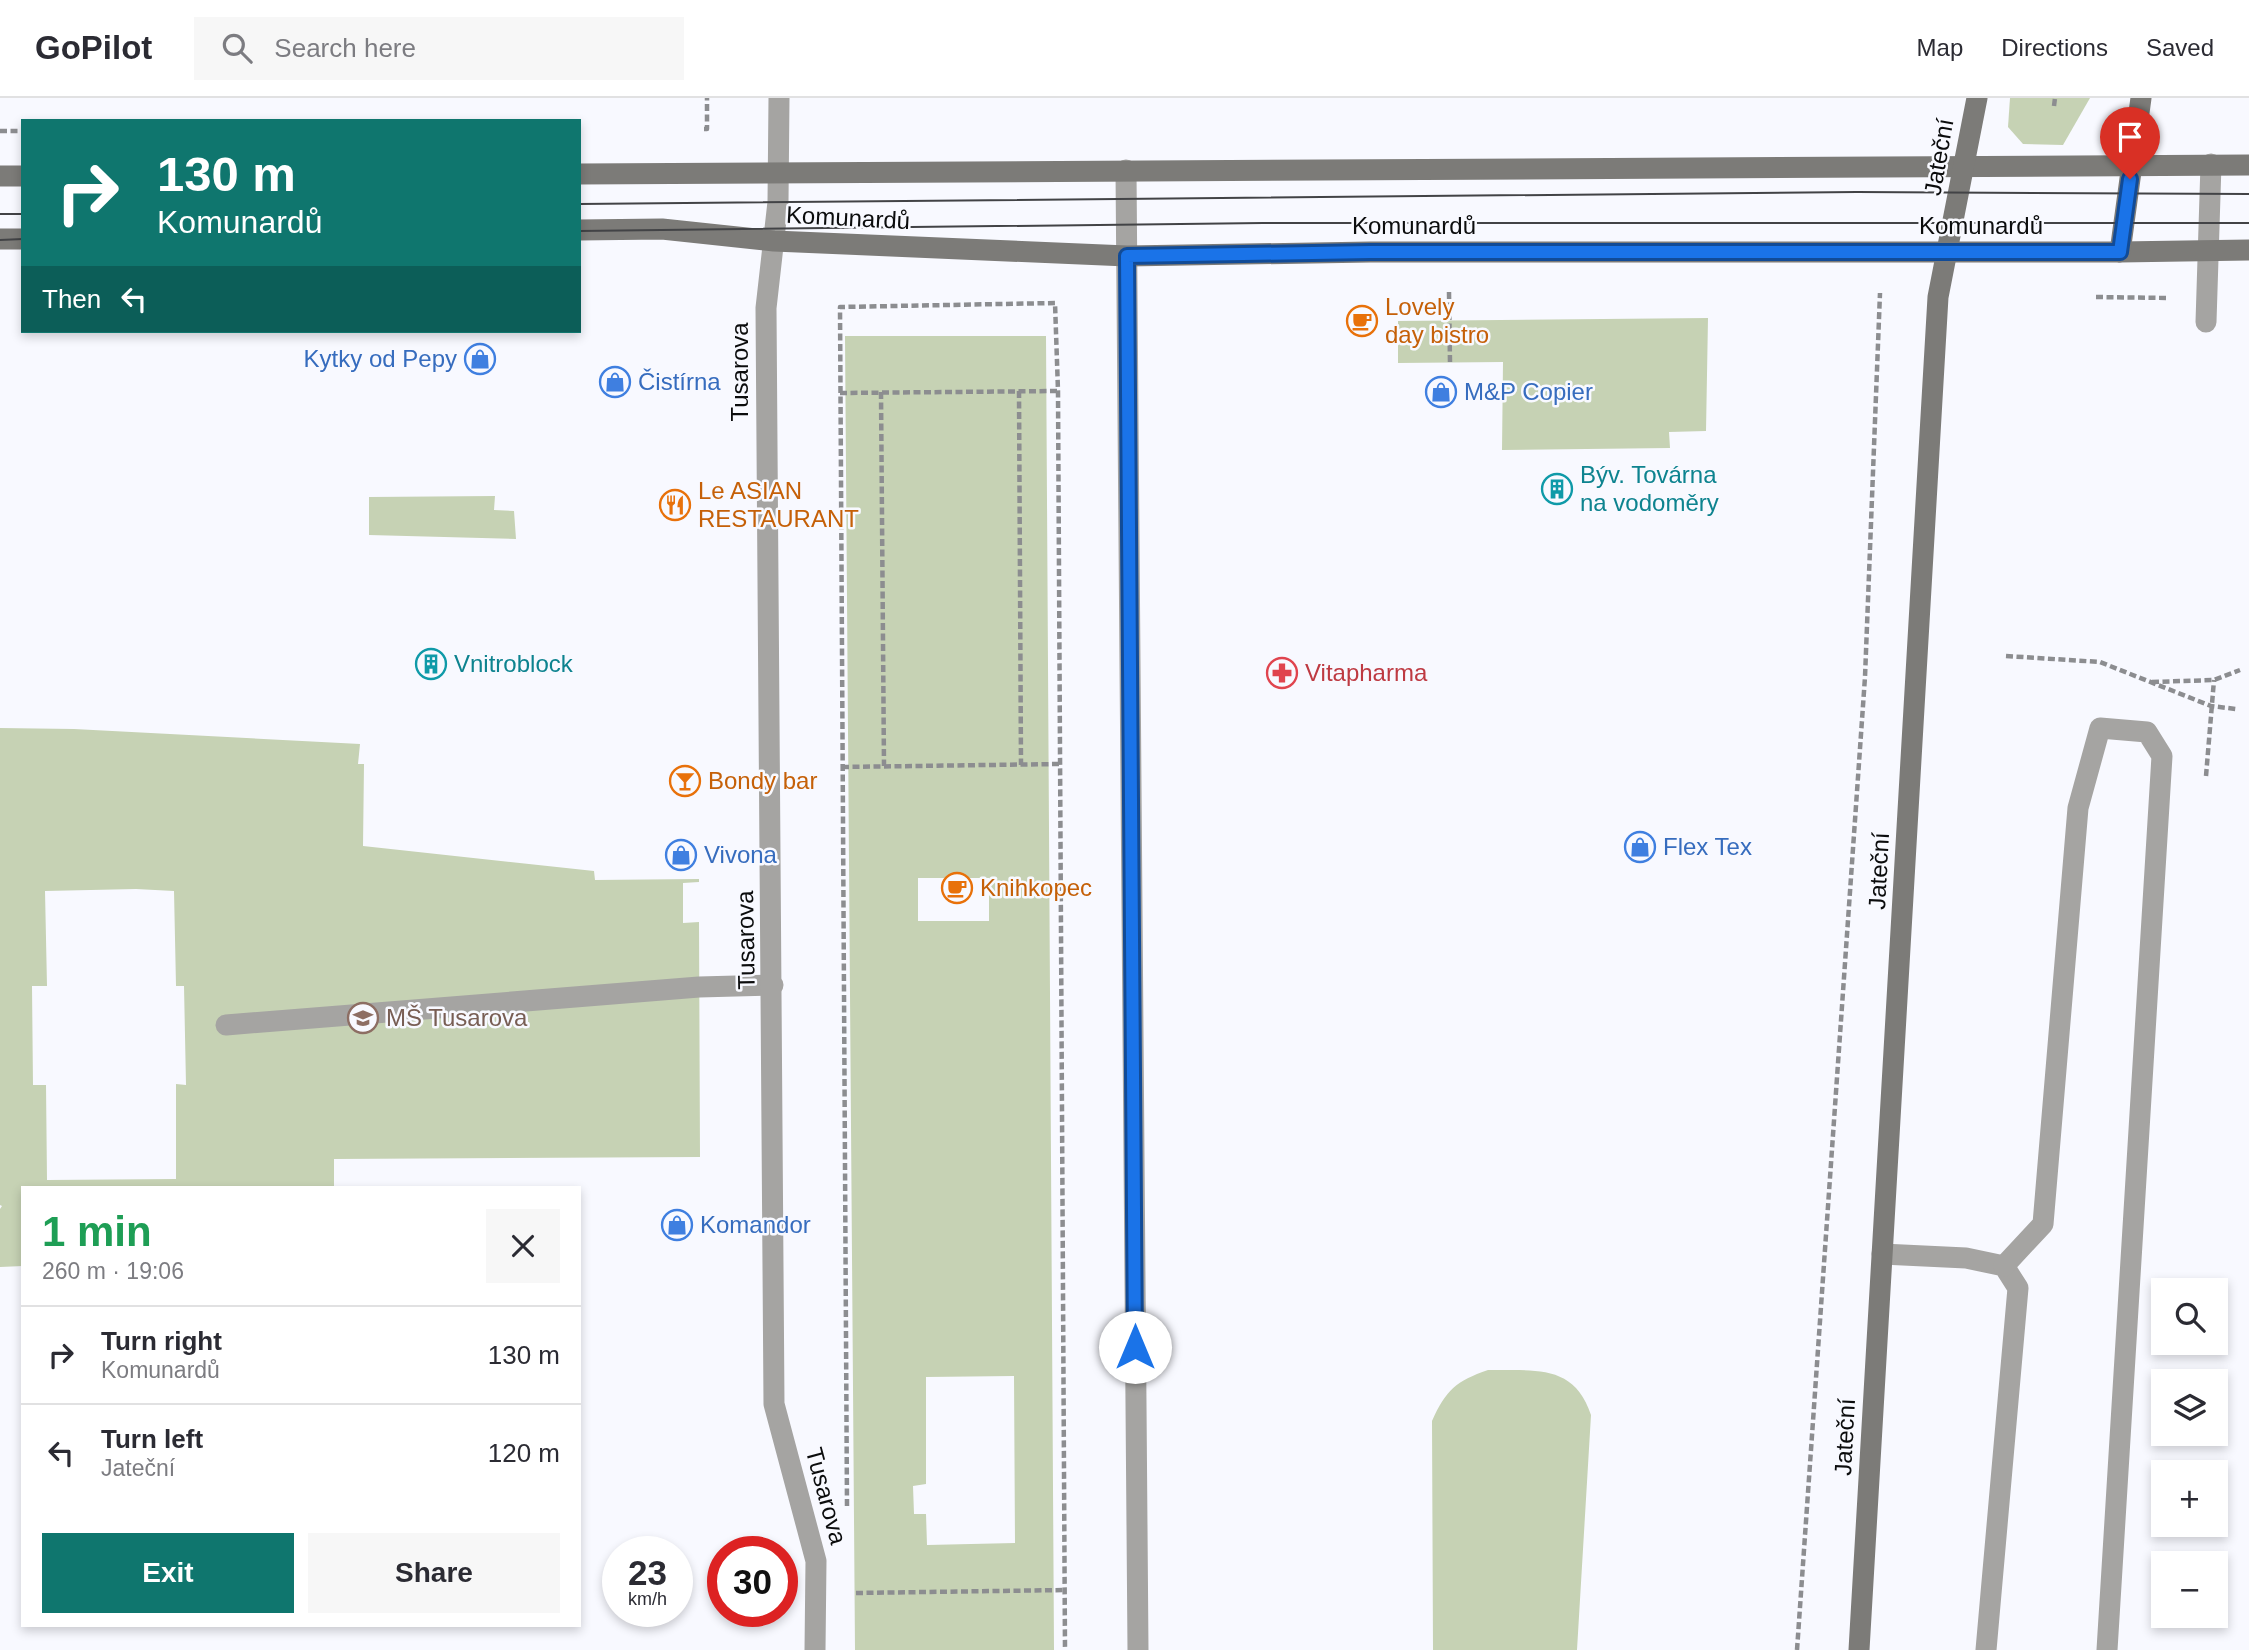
<!DOCTYPE html>
<meta charset="utf-8">
<style>
:root{--surface:#fff;--page:#f7f7f7;--text:#2b2b33;--muted:#7c7c81;--line:#e1e1e2;--accent:#0f766e}
body{margin:0;font-family:Arial,sans-serif;background:var(--page);color:var(--text);height:100vh;display:flex;flex-direction:column;font-size:26px;white-space:nowrap}
*{box-sizing:border-box;margin:0}
p{font-size:23px;color:var(--muted)}
.icon{flex:none;width:38px;height:38px;fill:none;stroke:currentColor;stroke-width:2;stroke-linecap:round;stroke-linejoin:round}
.map{position:relative;flex:1;overflow:hidden}
.drawer{position:absolute;left:21px;top:1088px;width:560px;height:441px;display:flex;flex-direction:column;background:var(--surface);border-radius:0px;box-shadow:0 4px 10px #0003}
.drawer>*{flex:none}
.guide{position:absolute;left:21px;top:21px;width:560px;height:214px;border-radius:0px;box-shadow:0 4px 10px #0003;background:#0f766e;color:#fff;overflow:hidden}
.tools{position:absolute;left:2151px;top:1180px;display:grid;gap:14px}
.tools a{display:grid;place-items:center;width:77px;height:77px;border-radius:0px;background:var(--surface);box-shadow:0 4px 10px #0003;font-size:35px}
.speed{position:absolute;left:602px;top:1438px;display:flex;gap:14px;font-size:35px;font-weight:700;text-align:center}
.speed>*{display:grid;place-content:center;width:91px;height:91px;border-radius:50%;background:var(--surface);box-shadow:0 4px 10px #0003;line-height:1}
.speed small{font-size:18px;font-weight:400}
.speed .limit{border:10px solid #d22;background:#fff;color:#111}
.pin{position:absolute;display:grid;place-items:center;width:60px;height:60px;color:#fff;margin:-72px -30px;border-radius:50% 50% 50% 0;rotate:-45deg;box-shadow:0 0 7px #0007}
.pin .icon{rotate:45deg}
.me{position:absolute;width:77px;margin:-38px;rotate:0deg;stroke-linejoin:round;filter:drop-shadow(0 0 5px #0008)}
.turn{display:flex;align-items:center;gap:24px;height:147px;padding:0 21px;font-size:32px}
.turn .icon{width:91px;height:91px;stroke-width:2.5}
.turn b{display:block;font-size:49px;line-height:60px}
.then{display:flex;align-items:center;height:66px;padding:0 21px;background:#0003;gap:14px;font-size:26px}
.round{display:grid;place-items:center;flex:none;width:74px;height:74px;border-radius:0px;background:var(--page)}
.headline{display:flex;align-items:center;justify-content:space-between;height:119px;padding:0 21px}
h1{font-size:42px;font-weight:700;line-height:52px;color:#1e9e55}
.primary-button{display:flex;gap:14px;margin-top:auto;padding:14px 21px}
.primary-button a{flex:1;height:80px;border-radius:0px;background:var(--accent);color:#fff;font-size:28px;font-weight:700;line-height:80px;text-align:center}
.primary-button a+a{background:var(--page);color:var(--text)}
ul{padding:0;list-style:none}
li{display:flex;align-items:center;gap:21px;height:98px;padding:0 21px;border-top:2px solid var(--line)}
li div{flex:1}
li b{display:block;font-size:26px}
li em{font-style:normal}
header{display:flex;align-items:center;gap:42px;box-sizing:border-box;height:98px;padding:0 35px;background:var(--surface);border-bottom:2px solid var(--line)}
header strong{font-size:33px}
nav{display:flex;gap:38px;margin-inline-start:auto;font-size:24px}
.search{width:490px;height:63px;background:var(--page);display:flex;align-items:center;gap:18px;box-sizing:border-box;padding:0 24px;border-radius:0px;color:var(--muted);font-size:26px}
.map>svg:first-child{display:block}
</style>
<header>
<strong>GoPilot</strong>
<div class="search"><svg class="icon" aria-label="search" viewBox="0 0 24 24"><circle cx="10" cy="10" r="6"/><path d="M15 15l6 6"/></svg>Search here</div>
<nav><a>Map</a><a>Directions</a><a>Saved</a></nav>
</header>
<div class="map">
<svg width="2249" height="1552" viewBox="0 0 2249 1552">
<rect width="100%" height="100%" fill="#f8f9ff"/>
<!-- green -->
<g fill="#c6d2b4" fill-rule="evenodd">
<polygon points="2010,0 2090,0 2063,47 2023,46 2008,29"/>
<polygon points="1708,220 1706,333 1669,334 1670,350 1502,352 1503,264 1398,265 1398,223"/>
<path d="M845,238H1046L1054,1552H855ZM989,780V823H918V780ZM1014,1278L1015,1445L927,1447L926,1416H914L913,1388L926,1386V1279Z"/>
<polygon points="495,398 494,412 514,413 516,441 369,437 369,399"/>
<path d="M0,630L74,631L360,646L358,666H364L363,748L594,773L595,782L699,781V784L683,785V825L699,824L700,1059L334,1061V1090H23V1168L0,1169V1111L2,1108L0,1107ZM136,791L174,793L176,888H184L186,987L176,986V1081L47,1082L46,987H33L32,888H47L45,793Z"/>
<path d="M1488,1272C1534,1273 1574,1265 1591,1317L1577,1552H1433L1432,1323C1446,1292 1456,1283 1488,1272Z"/>
</g>
<g fill="none" stroke-linecap="round" stroke-linejoin="round">
<!-- path -->
<g stroke="#8c8d90" stroke-width="4.5" stroke-dasharray="7 3.5" stroke-linecap="butt">
<polyline points="2054,8 2055,0"/>
<polyline points="704,31 707,31 707,0"/>
<polyline points="0,33 23,33"/>
<polyline points="1449,194 1450,265"/>
<polyline points="2096,199 2168,200"/>
<polyline points="1019,293 1021,667"/>
<polyline points="881,294 884,668"/>
<polyline points="840,295 1058,293"/>
<polyline points="2006,558 2100,564 2211,608 2236,611"/>
<polyline points="2152,584 2214,582 2240,572"/>
<polyline points="842,669 1060,666"/>
<polyline points="2206,678 2214,582"/>
<polyline points="847,1408 840,209 1055,205 1058,293 1065,1552"/>
<polyline points="856,1495 1065,1492"/>
<polyline points="1797,1552 1865,579 1880,195"/>
</g>
<!-- lane -->
<g stroke="#a5a4a2" stroke-width="21">
<polyline points="2206,224 2211,66"/>
<polyline points="226,927 699,889 773,887"/>
<polyline points="1882,1156 1966,1160 2004,1168 2018,1190 1986,1552"/>
<polyline points="2004,1168 2043,1126 2078,710 2100,630 2147,634 2162,658 2107,1552"/>
</g>
<!-- street -->
<g stroke="#a5a4a2" stroke-width="21">
<polyline points="779,0 778,104 766,210 774,1306 816,1463 815,1552"/>
<polyline points="1126,72 1138,1552"/>
</g>
<!-- secondary -->
<g stroke="#7c7b78" stroke-width="21">
<polyline points="579,76 2249,67"/>
<polyline points="0,78 23,78"/>
<polyline points="579,132 662,131 774,143 1127,158 1370,154 2120,154 2249,152"/>
<polyline points="0,141 23,141"/>
<polyline points="2120,154 2141,0"/>
<polyline points="1859,1552 1938,199 1977,0"/>
</g>
<!-- tram -->
<g stroke="#424346" stroke-width="2">
<polyline points="579,106 1857,94 2249,96"/>
<polyline points="0,116 23,116"/>
<polyline points="579,133 1263,125 2249,125"/>
<polyline points="0,142 23,141"/>
</g>
</g>
<g fill="none" stroke-linecap="round" stroke-linejoin="round">
<!-- route casing -->
<g stroke="#114b97" stroke-width="18">
<polyline id="route" points="1135,1249 1127,158 1370,154 2120,154 2130,81"/>
</g>
<!-- route -->
<use href="#route" stroke="#1a73e8" stroke-width="12"/>
</g>
<!-- icons -->
<defs>
<g id="cafe-ring" transform="scale(1.575)"><circle r="9.5" fill="#f8f9ff" stroke="#e8710a" stroke-width="1.5"/><path d="M-5.5-4.5H6V0H3Q3 3.5 0 3.5H-2.5Q-5.5 3.5-5.5 0ZM3-3.2v2h1.7v-2ZM-6 4.5H4V6H-6Z" fill="#e8710a"/></g>
<g id="shop-ring" transform="scale(1.575)"><circle r="9.5" fill="#f8f9ff" stroke="#3f7fe0" stroke-width="1.5"/><path d="M-5-2.5h2.3a2.7 3.5 0 0 1 5.4 0H5L5.5 6h-11ZM-1.5-2.5h3a1.5 2.3 0 0 0-3 0Z" fill="#3f7fe0"/></g>
<g id="building-ring" transform="scale(1.575)"><circle r="9.5" fill="#f8f9ff" stroke="#0f9aa8" stroke-width="1.5"/><path d="M-4-6H4V6H1V3H-1V6H-4ZM-2.5-4.3h1.7v1.8h-1.7ZM.8-4.3h1.7v1.8H.8ZM-2.5-1h1.7V.8h-1.7ZM.8-1h1.7V.8H.8Z" fill="#0f9aa8"/></g>
<g id="restaurant-ring" transform="scale(1.575)"><circle r="9.5" fill="#f8f9ff" stroke="#e8710a" stroke-width="1.5"/><path d="M-5-6h1v4h1v-4h1v4h1v-4h1v5L-1.5 .5V6h-2V.5L-5-1ZM5-6V6H3V1.5H1.5Q1.5-4 5-6Z" fill="#e8710a"/></g>
<g id="pharmacy-ring" transform="scale(1.575)"><circle r="9.5" fill="#f8f9ff" stroke="#e0444e" stroke-width="1.5"/><path d="M-2-6h4v4h4v4h-4v4h-4v-4h-4v-4h4Z" fill="#e0444e"/></g>
<g id="bar-ring" transform="scale(1.575)"><circle r="9.5" fill="#f8f9ff" stroke="#e8710a" stroke-width="1.5"/><path d="M-6-5H6L.8 .8V4.5H3.5V6h-7V4.5H-.8V.8Z" fill="#e8710a"/></g>
<g id="school-ring" transform="scale(1.575)"><circle r="9.5" fill="#f8f9ff" stroke="#8d6e63" stroke-width="1.5"/><path d="M0-5L7-2L0 1L-7-2ZM-4 1L0 2.5L4 1V4Q0 6-4 4Z" fill="#8d6e63"/></g>
</defs>
<g fill-rule="evenodd">
<use href="#cafe-ring" x="1362" y="223"/>
<use href="#shop-ring" x="480" y="261"/>
<use href="#shop-ring" x="615" y="284"/>
<use href="#shop-ring" x="1441" y="294"/>
<use href="#building-ring" x="1557" y="391"/>
<use href="#restaurant-ring" x="675" y="407"/>
<use href="#building-ring" x="431" y="566"/>
<use href="#pharmacy-ring" x="1282" y="575"/>
<use href="#bar-ring" x="685" y="683"/>
<use href="#shop-ring" x="1640" y="749"/>
<use href="#shop-ring" x="681" y="757"/>
<use href="#cafe-ring" x="957" y="790"/>
<use href="#school-ring" x="363" y="920"/>
<use href="#shop-ring" x="677" y="1127"/>
</g>
<g text-anchor="middle" stroke-width="5" stroke-linejoin="round" paint-order="stroke">
<!-- street labels -->
<g font-size="24" fill="#0b0c0d" stroke="#f8f9ff">
<text transform="translate(1939 59) rotate(-80)" y="8">Jateční</text>
<text transform="translate(848 120) rotate(3)" y="8">Komunardů</text>
<text x="1414" y="136">Komunardů</text>
<text x="1981" y="136">Komunardů</text>
<text transform="translate(740 274) rotate(-90)" y="8">Tusarova</text>
<text transform="translate(1879 773) rotate(-87)" y="8">Jateční</text>
<text transform="translate(746 842) rotate(-91)" y="8">Tusarova</text>
<text transform="translate(1845 1339) rotate(-87)" y="8">Jateční</text>
<text transform="translate(826 1398) rotate(75)" y="8">Tusarova</text>
</g>
<!-- food labels -->
<g font-size="24" fill="#c56008" stroke="#f8f9ff" text-anchor="start">
<text x="1385" y="217">Lovely<tspan x="1385" dy="28">day bistro</tspan></text>
<text x="698" y="401">Le ASIAN<tspan x="698" dy="28">RESTAURANT</tspan></text>
<text x="708" y="691">Bondy bar</text>
<text x="980" y="798">Knihkopec</text>
</g>
<!-- shop labels -->
<g font-size="24" fill="#366cbe" stroke="#f8f9ff" text-anchor="start">
<text x="457" y="269" text-anchor="end">Kytky od Pepy</text>
<text x="638" y="292">Čistírna</text>
<text x="1464" y="302">M&amp;P Copier</text>
<text x="1663" y="757">Flex Tex</text>
<text x="704" y="765">Vivona</text>
<text x="700" y="1135">Komandor</text>
</g>
<!-- culture labels -->
<g font-size="24" fill="#0d838f" stroke="#f8f9ff" text-anchor="start">
<text x="1580" y="385">Býv. Továrna<tspan x="1580" dy="28">na vodoměry</tspan></text>
<text x="454" y="574">Vnitroblock</text>
</g>
<!-- health labels -->
<g font-size="24" fill="#be3a42" stroke="#f8f9ff" text-anchor="start">
<text x="1305" y="583">Vitapharma</text>
</g>
<!-- education labels -->
<g font-size="24" fill="#785e54" stroke="#f8f9ff" text-anchor="start">
<text x="386" y="928">MŠ Tusarova</text>
</g>
</g>
</svg>
<div class="tools">
<a><svg class="icon" aria-label="search" viewBox="0 0 24 24"><circle cx="10" cy="10" r="6"/><path d="M15 15l6 6"/></svg></a>
<a><svg class="icon" aria-label="layers" viewBox="0 0 24 24"><path d="M12 4l9 5-9 5-9-5zM3 14l9 5 9-5"/></svg></a>
<a>+</a>
<a>−</a>
</div>
<div class="speed"><div>23<small>km/h</small></div><div class="limit">30</div></div>
<div class="pin" style="left:2130px;top:81px;background:#d93025"><svg class="icon" aria-label="arrive" viewBox="0 0 24 24"><path d="M6 21V4h12l-3 4 3 4H6"/></svg></div>
<svg class="me" style="left:1135px;top:1249px" viewBox="-20 -20 40 40"><circle r="19" fill="#fff"/><path d="M0-13L10 11 0 6-10 11z" fill="#1a73e8"/></svg>
<div class="guide">
<div class="turn"><svg class="icon" aria-label="right" viewBox="0 0 24 24"><path d="M7 20v-9h11M14 6l5 5-5 5"/></svg><div><b>130 m</b>Komunardů</div></div>
<div class="then">Then<svg class="icon" aria-label="left" viewBox="0 0 24 24"><path d="M17 20v-9H6M10 6l-5 5 5 5"/></svg></div>
</div>
<section class="drawer">
<div class="headline"><div><h1>1 min</h1><p>260 m · 19:06</p></div><a class="round"><svg class="icon" aria-label="close" viewBox="0 0 24 24"><path d="M6 6l12 12M18 6L6 18"/></svg></a></div>
<ul>
<li><svg class="icon" aria-label="right" viewBox="0 0 24 24"><path d="M7 20v-9h11M14 6l5 5-5 5"/></svg><div><b>Turn right</b><p>Komunardů</p></div><em>130 m</em></li>
<li><svg class="icon" aria-label="left" viewBox="0 0 24 24"><path d="M17 20v-9H6M10 6l-5 5 5 5"/></svg><div><b>Turn left</b><p>Jateční</p></div><em>120 m</em></li>
</ul>
<div class="primary-button"><a>Exit</a><a>Share</a></div>
</section>
</div>
